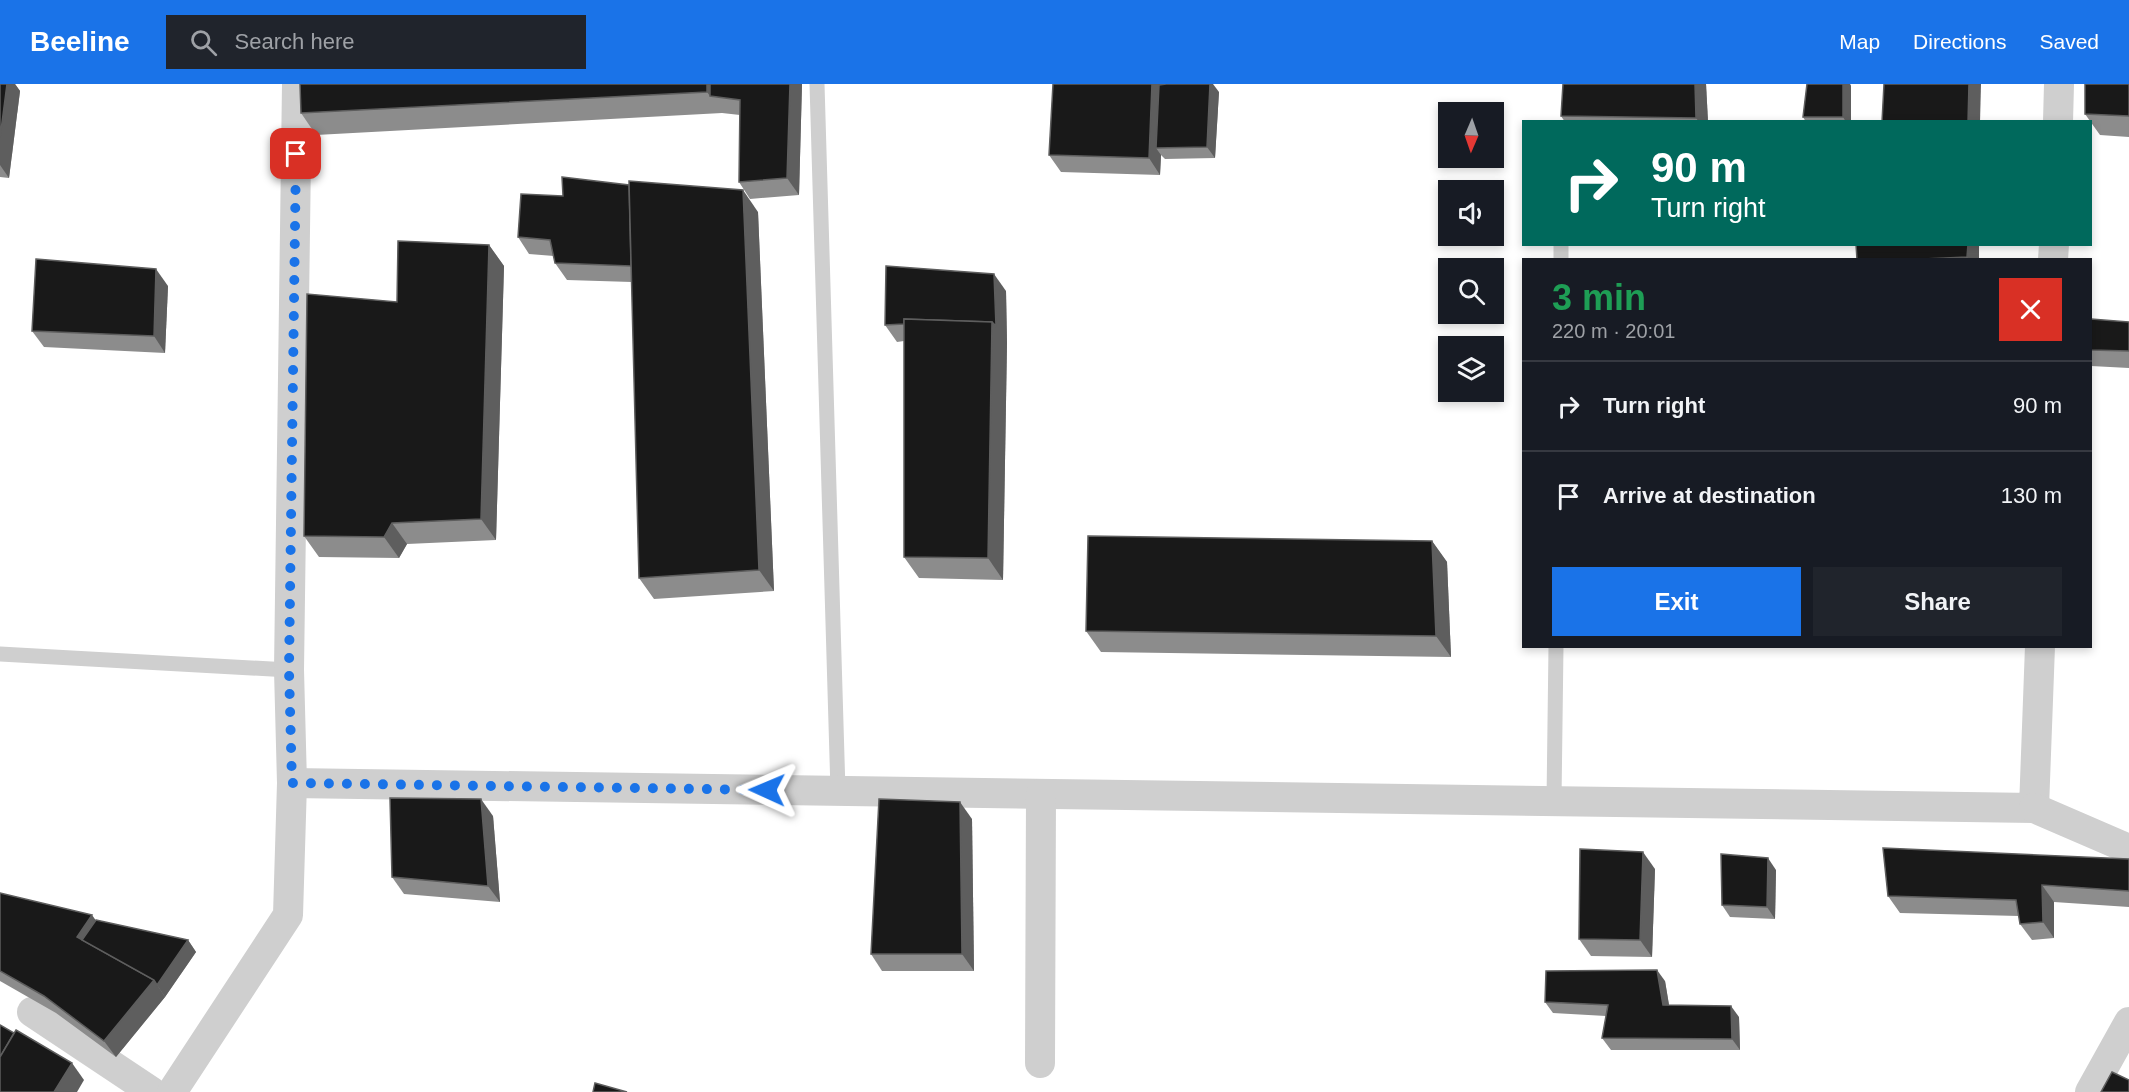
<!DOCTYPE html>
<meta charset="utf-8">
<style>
:root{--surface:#171b24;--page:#20242c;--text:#f1f3f6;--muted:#9ea1a6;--line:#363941;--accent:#1a73e8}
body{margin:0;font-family:Helvetica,sans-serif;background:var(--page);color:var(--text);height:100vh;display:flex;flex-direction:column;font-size:22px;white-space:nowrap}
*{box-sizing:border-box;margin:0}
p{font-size:20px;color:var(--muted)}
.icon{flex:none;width:33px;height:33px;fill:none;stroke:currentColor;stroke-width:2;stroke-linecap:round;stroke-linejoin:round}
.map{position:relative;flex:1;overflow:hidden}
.panel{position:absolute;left:1522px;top:174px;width:570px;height:390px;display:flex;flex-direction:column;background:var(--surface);border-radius:0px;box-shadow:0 3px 9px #0003}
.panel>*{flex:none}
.guide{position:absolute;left:1522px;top:36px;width:570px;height:126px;border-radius:0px;box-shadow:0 3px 9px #0003;background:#00695c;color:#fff;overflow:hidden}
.needle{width:39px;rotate:182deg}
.buttons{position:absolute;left:1438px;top:18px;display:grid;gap:12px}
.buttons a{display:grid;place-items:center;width:66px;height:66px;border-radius:0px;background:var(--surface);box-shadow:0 3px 9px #0003;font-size:30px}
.pin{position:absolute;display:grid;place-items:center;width:51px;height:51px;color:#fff;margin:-26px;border-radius:12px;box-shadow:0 3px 9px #0006}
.me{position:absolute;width:66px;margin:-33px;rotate:271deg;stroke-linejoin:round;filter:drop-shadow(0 0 4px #0008)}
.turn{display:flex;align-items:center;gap:21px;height:126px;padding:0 30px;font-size:27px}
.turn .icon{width:78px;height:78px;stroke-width:2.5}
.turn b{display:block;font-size:42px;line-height:51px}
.round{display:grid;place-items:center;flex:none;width:63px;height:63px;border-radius:0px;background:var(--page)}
.head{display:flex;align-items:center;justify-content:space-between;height:102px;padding:0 30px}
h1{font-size:36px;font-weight:700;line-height:45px;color:#1e9e55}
.primary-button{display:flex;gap:12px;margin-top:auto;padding:12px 30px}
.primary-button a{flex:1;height:69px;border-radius:0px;background:var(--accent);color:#fff;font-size:24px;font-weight:700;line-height:69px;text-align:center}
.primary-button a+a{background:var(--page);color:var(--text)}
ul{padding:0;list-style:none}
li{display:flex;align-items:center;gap:18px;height:90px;padding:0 30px;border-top:2px solid var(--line)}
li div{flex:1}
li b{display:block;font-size:22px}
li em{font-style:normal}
header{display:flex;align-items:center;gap:36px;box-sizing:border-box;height:84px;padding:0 30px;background:var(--accent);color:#fff}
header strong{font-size:28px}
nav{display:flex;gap:33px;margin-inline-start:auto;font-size:21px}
.search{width:420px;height:54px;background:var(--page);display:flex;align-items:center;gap:15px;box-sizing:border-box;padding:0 21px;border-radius:0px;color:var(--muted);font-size:22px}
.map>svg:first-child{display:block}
</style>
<header>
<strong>Beeline</strong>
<div class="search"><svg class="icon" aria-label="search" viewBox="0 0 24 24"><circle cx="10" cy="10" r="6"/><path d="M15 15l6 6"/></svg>Search here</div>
<nav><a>Map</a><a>Directions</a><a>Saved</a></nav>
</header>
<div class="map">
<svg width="2129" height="1008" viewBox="0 0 2129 1008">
<rect width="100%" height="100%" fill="#fff"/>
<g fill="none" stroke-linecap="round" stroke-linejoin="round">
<!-- service -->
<g stroke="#cfcfcf" stroke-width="15">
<polyline points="817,0 838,707"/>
<polyline points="1561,176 1561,160"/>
<polyline points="0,570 289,586"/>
<polyline points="1554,717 1556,562"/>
</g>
<!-- minor -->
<g stroke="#cfcfcf" stroke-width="30">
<polyline points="2058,38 2059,0"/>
<polyline points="2053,176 2054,160"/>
<polyline points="292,699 2034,724 2040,562"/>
<polyline points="2034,724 2129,765"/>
<polyline points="32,928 152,1008"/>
<polyline points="1040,979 1041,710"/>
<polyline points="172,1008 288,831 292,699 289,586 297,0"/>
<polyline points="2090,1008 2129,938"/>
</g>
</g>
<!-- wall -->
<g fill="#8c8c8c">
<polygon points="0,0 15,0 20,7 9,94 0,93"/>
<polygon points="802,0 799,111 750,115 739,98 740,31 722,29 316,51 301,29"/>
<polygon points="1563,0 1706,0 1708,38 1565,38 1561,32"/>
<polygon points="1807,0 1850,0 1851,2 1851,38 1806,38 1803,33"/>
<polygon points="2129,0 2129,53 2100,51 2085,30"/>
<polygon points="1219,8 1215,74 1165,75 1161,71 1160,91 1061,88 1049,71"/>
<polygon points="758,128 774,507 654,515 639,494 632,198 567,196 555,179 554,172 529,170 518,153"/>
<polygon points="1856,160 1979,160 1979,176 1857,176"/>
<polygon points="489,161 504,182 496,456 407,460 399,474 319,473 304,452"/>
<polygon points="168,202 165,269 44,263 32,247"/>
<polygon points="1006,207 1007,259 1003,496 919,494 904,473 904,257 897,258 885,241"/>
<polygon points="2091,235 2129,238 2129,284 2091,282"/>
<polygon points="1432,457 1447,478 1451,573 1101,568 1086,547"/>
<polygon points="493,732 500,818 404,810 392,793"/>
<polygon points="972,735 974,887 882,887 871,870"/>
<polygon points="2129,775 2129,823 2054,818 2054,854 2032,856 2020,840 2019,832 1900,829 1888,812"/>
<polygon points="1655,785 1652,873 1591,872 1579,855"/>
<polygon points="1776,786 1775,835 1730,833 1722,821"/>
<polygon points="0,809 96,836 188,856 196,868 165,913 116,973 56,929 0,897"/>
<polygon points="1665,897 1669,921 1739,933 1740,966 1611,966 1602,954 1606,932 1553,929 1545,918"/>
</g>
<!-- shaded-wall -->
<g fill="#5e5e5e">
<polygon points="7,0 15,0 20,7 9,94 0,81 0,54"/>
<polygon points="707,0 721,0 710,12 707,8"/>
<polygon points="790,0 802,0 799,111 787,94"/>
<polygon points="1152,0 1165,0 1156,64 1161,71 1160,91 1149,74"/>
<polygon points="1210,0 1213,0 1219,8 1215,74 1207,63"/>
<polygon points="1695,0 1706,0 1708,38 1699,38 1696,34"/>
<polygon points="1843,0 1850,0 1851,2 1851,38 1846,38 1843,33"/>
<polygon points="1969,0 1981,0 1980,38 1968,38"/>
<polygon points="743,106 758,128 774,507 759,486"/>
<polygon points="1968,160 1979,160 1979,176 1969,176 1967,173"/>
<polygon points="489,161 504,182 496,456 481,435"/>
<polygon points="156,185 168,202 165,269 154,252"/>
<polygon points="994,190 1006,207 1007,259 1003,496 988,474 992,238"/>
<polygon points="392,439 407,460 399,474 384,453"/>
<polygon points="1432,457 1447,478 1451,573 1436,552"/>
<polygon points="481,715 493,732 500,818 488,802"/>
<polygon points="960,718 972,735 974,887 962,870"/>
<polygon points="1643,768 1655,785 1652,873 1640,856"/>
<polygon points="1768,774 1776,786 1775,835 1767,823"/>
<polygon points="2042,801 2054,818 2054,854 2043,838"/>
<polygon points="92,831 104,848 92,865 77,853"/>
<polygon points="188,856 196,868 165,913 157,901"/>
<polygon points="1657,886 1665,897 1671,933 1663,921"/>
<polygon points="154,896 165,913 116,973 104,957"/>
<polygon points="1731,922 1739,933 1740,966 1732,955"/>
<polygon points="72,979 84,996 77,1008 54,1008"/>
</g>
<!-- building -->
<g fill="#191919" stroke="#5e5e5e" stroke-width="1.5">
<polygon points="0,0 7,0 0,54"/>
<polygon points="300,0 707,0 707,8 301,29"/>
<polygon points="710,0 790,0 787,94 739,98 740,16 710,12"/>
<polygon points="1053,0 1152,0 1149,74 1049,71"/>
<polygon points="1166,0 1210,0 1207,63 1156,64 1159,1"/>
<polygon points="1563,0 1695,0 1696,34 1561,32"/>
<polygon points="1807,0 1843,0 1843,33 1803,33"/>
<polygon points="1884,0 1969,0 1968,38 1882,38"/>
<polygon points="2085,0 2129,0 2129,32 2085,30"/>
<polygon points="562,93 629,101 631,182 555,179 550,156 518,153 521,110 563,112"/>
<polygon points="629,97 743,106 759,486 639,494"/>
<polygon points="398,157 489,161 481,435 392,439 384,453 304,452 307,210 397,218"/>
<polygon points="1856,160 1968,160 1967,173 1901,176 1857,176"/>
<polygon points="36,175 156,185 154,252 32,247"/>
<polygon points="886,182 994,190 996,242 992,238 904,235 904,240 885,241"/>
<polygon points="904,235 992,238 988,474 904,473"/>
<polygon points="2091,235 2129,238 2129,267 2091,266"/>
<polygon points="1088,452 1432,457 1436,552 1086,547"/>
<polygon points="390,714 481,715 488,802 392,793"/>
<polygon points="879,715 960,718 962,870 871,870"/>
<polygon points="1883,764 2129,775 2129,807 2042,801 2043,838 2020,840 2016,816 1888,812"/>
<polygon points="1580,765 1643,768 1640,856 1579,855"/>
<polygon points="1721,770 1768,774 1767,823 1722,821"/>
<polygon points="0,809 92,831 77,853 154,896 104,957 44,912 0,887"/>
<polygon points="96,836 188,856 157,901 154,896 82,856"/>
<polygon points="1657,886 1663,921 1731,922 1732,955 1602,954 1608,921 1545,918 1546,887"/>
<polygon points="0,941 14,949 0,973"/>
<polygon points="16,946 72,979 54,1008 0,1008 0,973"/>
<polygon points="2112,988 2129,996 2129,1008 2101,1008"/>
<polygon points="595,999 627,1008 593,1008"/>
</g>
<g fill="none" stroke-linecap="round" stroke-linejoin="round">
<!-- route -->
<polyline stroke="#1a73e8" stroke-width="10" stroke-dasharray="0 18" points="296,70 289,586 292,699 767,706"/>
</g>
</svg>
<div class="buttons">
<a><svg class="needle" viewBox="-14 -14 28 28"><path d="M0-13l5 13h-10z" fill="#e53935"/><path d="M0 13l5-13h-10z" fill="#9ea1a6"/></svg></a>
<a><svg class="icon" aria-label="sound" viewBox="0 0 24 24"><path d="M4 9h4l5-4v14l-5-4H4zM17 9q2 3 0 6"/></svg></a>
<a><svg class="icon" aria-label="search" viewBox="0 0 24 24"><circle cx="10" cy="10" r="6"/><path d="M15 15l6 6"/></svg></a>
<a><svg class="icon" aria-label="layers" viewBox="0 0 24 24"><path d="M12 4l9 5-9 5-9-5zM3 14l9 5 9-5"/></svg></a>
</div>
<div class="pin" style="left:296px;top:70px;background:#d93025"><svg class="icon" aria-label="arrive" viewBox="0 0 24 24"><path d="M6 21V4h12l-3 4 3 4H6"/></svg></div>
<svg class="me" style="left:767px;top:706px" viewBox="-20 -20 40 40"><path d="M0-17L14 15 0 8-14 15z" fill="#1a73e8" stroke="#fff" stroke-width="4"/></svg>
<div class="guide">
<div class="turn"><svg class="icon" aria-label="right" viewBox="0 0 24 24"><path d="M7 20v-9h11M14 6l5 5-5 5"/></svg><div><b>90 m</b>Turn right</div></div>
</div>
<section class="panel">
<div class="head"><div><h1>3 min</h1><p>220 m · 20:01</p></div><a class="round" style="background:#d93025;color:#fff"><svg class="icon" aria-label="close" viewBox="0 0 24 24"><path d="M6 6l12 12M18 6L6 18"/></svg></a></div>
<ul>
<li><svg class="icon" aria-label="right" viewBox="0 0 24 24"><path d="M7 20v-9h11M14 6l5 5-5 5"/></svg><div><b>Turn right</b></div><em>90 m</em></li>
<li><svg class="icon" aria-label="arrive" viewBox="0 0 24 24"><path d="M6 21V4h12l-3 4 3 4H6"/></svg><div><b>Arrive at destination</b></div><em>130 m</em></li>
</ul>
<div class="primary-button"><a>Exit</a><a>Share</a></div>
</section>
</div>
